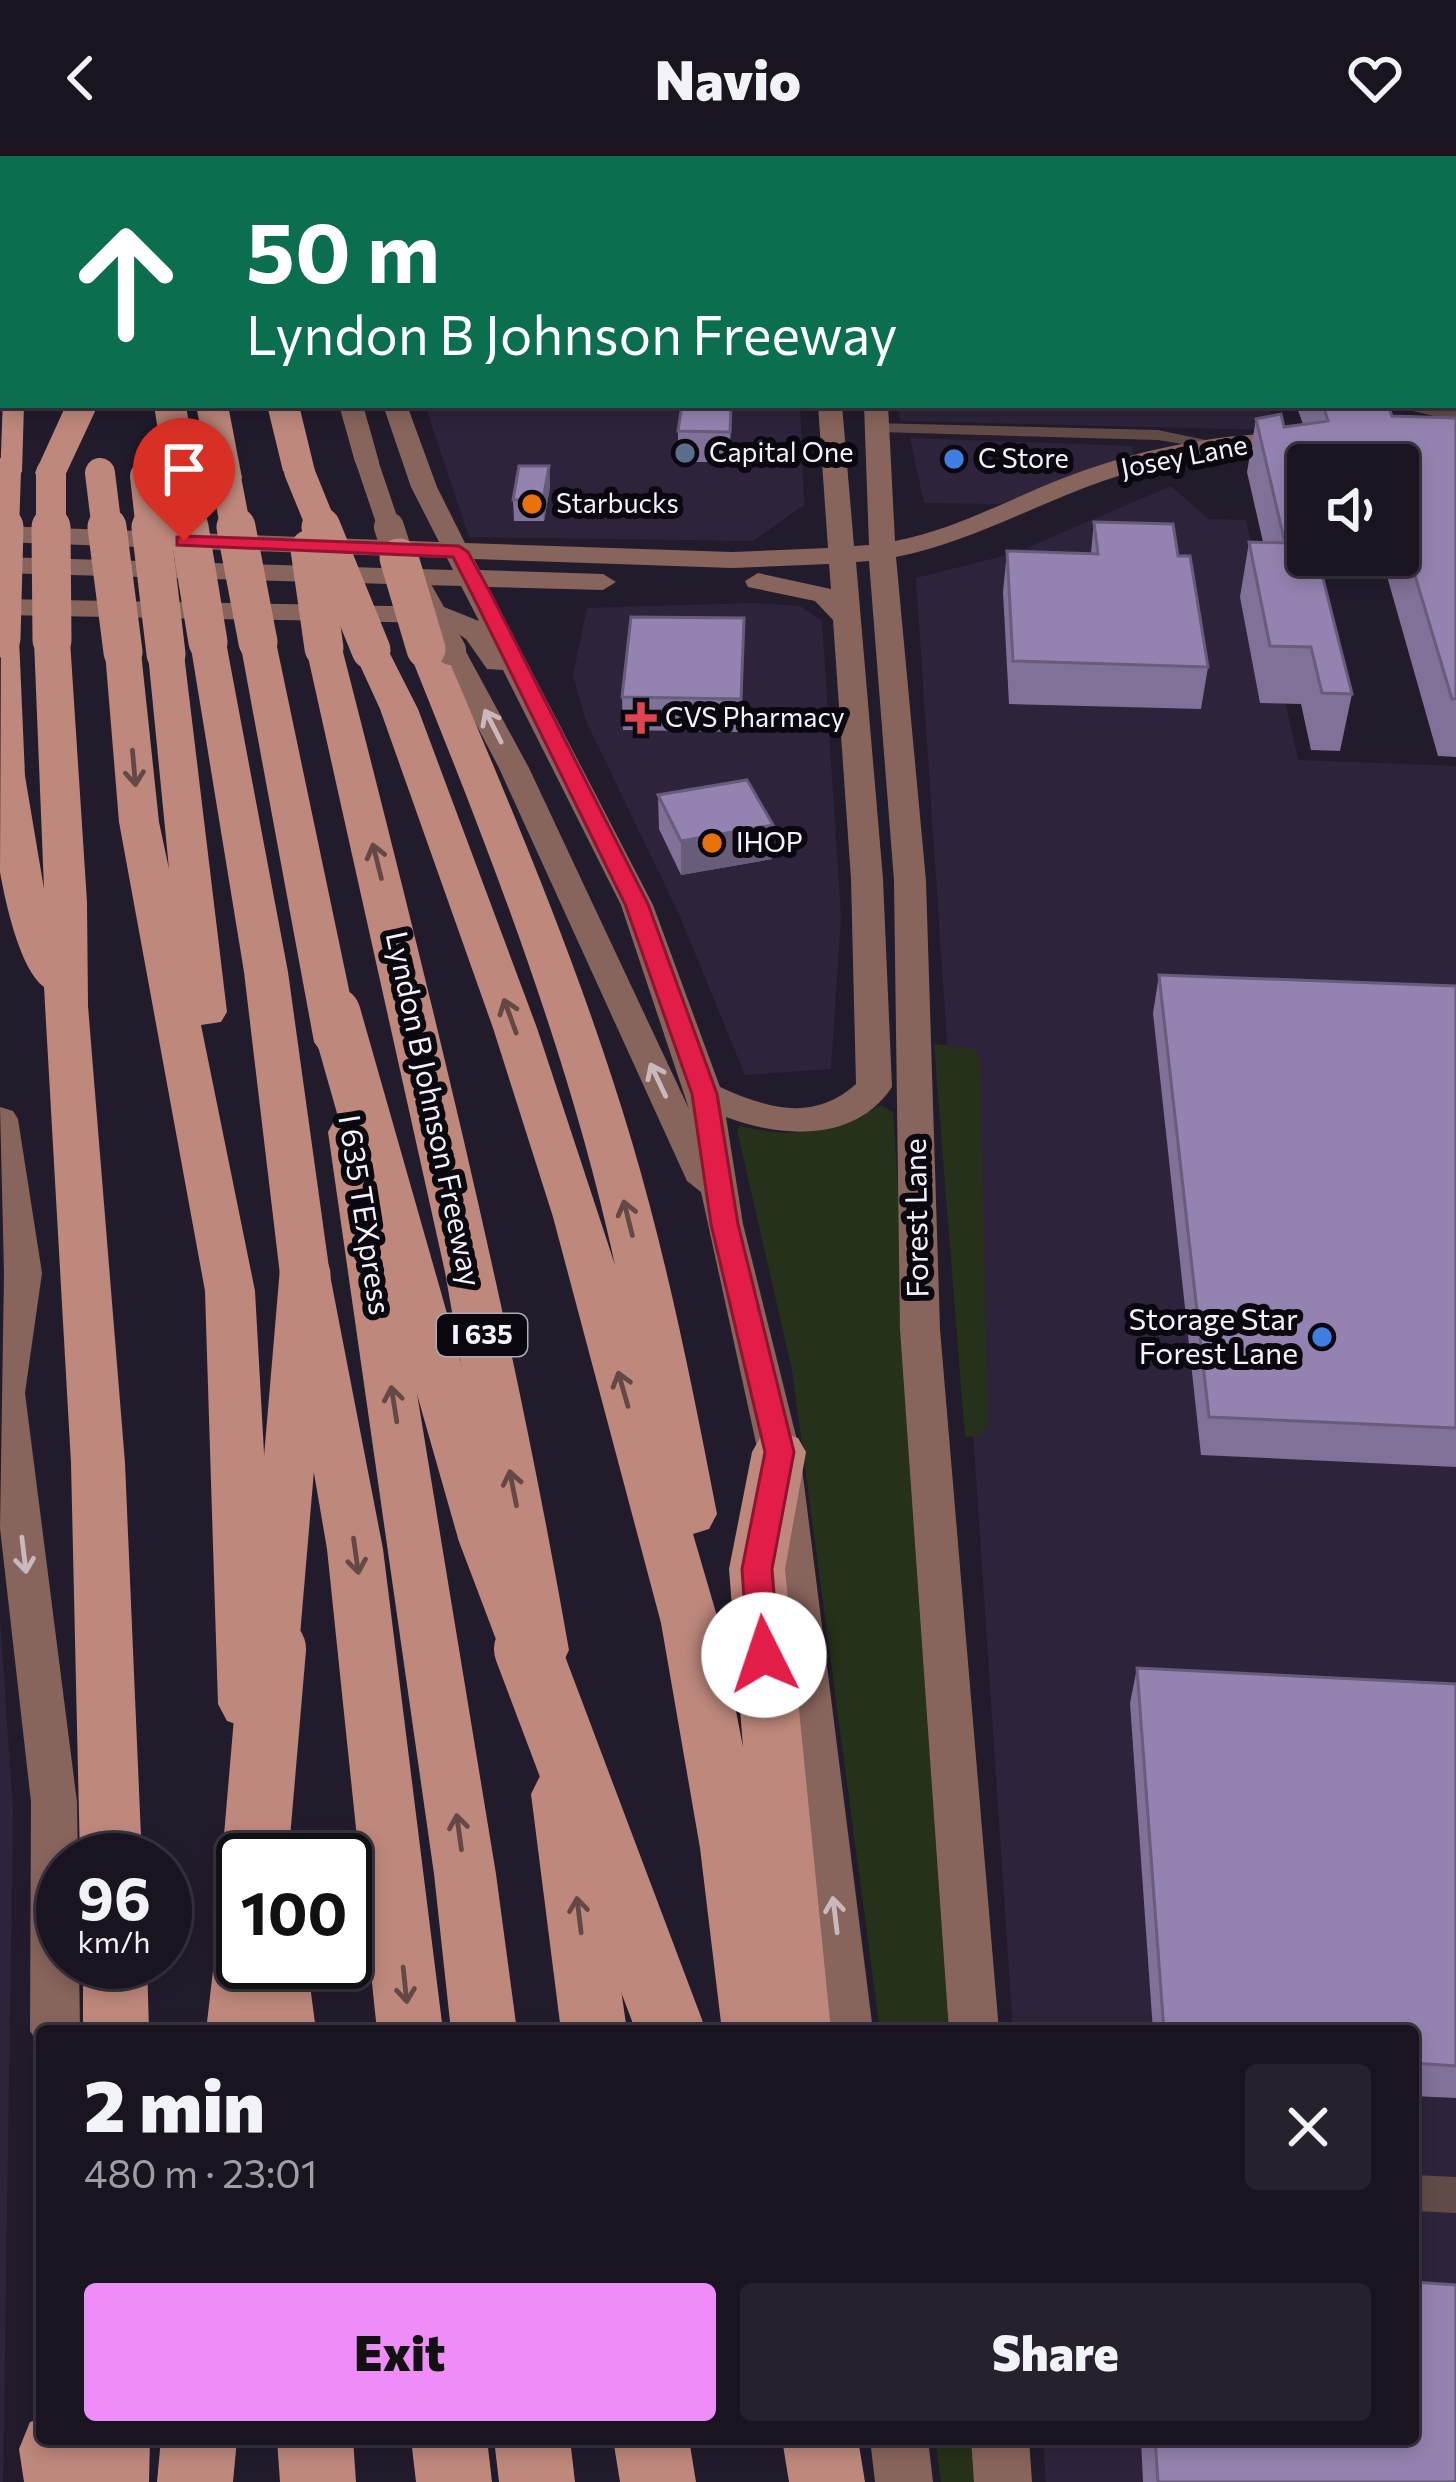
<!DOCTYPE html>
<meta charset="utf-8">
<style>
:root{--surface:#1a1421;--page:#27212e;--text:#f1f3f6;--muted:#9f9ea5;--line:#38333f;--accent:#ee8cf8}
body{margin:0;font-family:Commissioner,sans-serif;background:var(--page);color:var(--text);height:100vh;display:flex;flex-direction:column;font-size:45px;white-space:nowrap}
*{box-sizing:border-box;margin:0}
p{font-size:39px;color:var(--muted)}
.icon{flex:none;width:66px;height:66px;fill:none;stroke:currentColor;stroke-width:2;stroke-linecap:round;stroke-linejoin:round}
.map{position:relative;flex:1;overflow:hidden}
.sheet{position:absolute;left:36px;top:1869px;width:1383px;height:420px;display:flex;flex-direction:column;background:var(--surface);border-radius:12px;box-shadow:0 6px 18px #0003,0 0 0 3px var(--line)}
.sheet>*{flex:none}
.top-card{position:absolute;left:0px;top:0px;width:1458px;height:252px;box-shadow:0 6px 18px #0003,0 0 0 3px var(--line);background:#0b6e4f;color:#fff;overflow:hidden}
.buttons{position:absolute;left:1287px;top:288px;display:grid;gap:24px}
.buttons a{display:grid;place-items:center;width:132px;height:132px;border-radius:12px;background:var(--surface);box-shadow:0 6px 18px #0003,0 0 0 3px var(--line);font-size:60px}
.speed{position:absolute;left:36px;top:1677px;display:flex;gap:24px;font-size:60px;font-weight:700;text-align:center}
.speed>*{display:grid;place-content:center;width:156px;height:156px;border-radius:50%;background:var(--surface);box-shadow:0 6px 18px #0003,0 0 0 3px var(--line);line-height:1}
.speed small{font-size:30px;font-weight:400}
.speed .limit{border:6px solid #111;border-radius:18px;background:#fff;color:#111}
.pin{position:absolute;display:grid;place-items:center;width:102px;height:102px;color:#fff;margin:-123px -51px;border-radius:50% 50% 50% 0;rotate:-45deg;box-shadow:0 0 12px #0007}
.pin .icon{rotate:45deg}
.me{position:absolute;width:132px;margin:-66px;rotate:356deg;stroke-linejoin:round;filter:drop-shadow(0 0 9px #0008)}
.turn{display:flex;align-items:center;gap:42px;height:252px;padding:0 48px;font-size:54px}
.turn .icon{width:156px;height:156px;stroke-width:2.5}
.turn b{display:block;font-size:84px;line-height:102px}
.round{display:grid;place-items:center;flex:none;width:126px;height:126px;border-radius:12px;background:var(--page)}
.head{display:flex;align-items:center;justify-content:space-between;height:204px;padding:0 48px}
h1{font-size:72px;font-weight:800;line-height:90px}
.button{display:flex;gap:24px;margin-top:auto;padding:24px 48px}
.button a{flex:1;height:138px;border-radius:12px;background:var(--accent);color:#111;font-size:48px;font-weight:800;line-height:138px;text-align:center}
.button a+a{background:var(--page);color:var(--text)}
header{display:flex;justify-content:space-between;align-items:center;height:156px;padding:0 48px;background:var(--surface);font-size:54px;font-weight:800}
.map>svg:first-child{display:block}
</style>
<header><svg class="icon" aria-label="back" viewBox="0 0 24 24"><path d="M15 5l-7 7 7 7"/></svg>Navio<svg class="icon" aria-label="heart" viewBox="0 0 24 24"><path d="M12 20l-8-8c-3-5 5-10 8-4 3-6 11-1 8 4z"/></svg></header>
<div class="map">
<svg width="1456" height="2326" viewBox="0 0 1456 2326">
<rect width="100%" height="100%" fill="#221b2c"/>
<!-- built -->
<g fill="#2d243b">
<polygon points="425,249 800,249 804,349 753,385 469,381"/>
<polygon points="898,249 1269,249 1275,274 900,265"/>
<polygon points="910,282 1132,290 1133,299 1000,348 924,347"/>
<polygon points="1171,330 1208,363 1246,364 1298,604 1456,610 1456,2326 1046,2326 1043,2283 1413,2283 1413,1875 1013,1875 916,422 1015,397"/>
<polygon points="754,447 800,450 822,465 841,761 831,913 745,919 679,758 586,565 573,519 587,452"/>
<polygon points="0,1463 13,1653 3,2326 0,2326"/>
</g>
<!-- green -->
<g fill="#25311a">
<polygon points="934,888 974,893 980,905 988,1267 980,1280 965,1281"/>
<path d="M880,949L893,956L953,1875H880L792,1214L737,974L740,970C792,983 834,978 880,949Z"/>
<polygon points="935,2283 980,2283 983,2326 941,2326"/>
</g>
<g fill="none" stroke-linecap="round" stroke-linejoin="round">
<!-- street -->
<g fill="#614b46" fill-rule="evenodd">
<rect x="1455" y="18" width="1" height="8"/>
<polygon points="1402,249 1456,255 1456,265 1404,253"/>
<polygon points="872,267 1158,274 1234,290 1225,295 1158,284 878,276 870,271"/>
<polygon points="1413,2019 1456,2021 1456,2057 1413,2055"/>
</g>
<!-- secondary -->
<g fill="#87645c" fill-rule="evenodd">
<polygon points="268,0 288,0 289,3 269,3"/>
<polygon points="323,0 343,0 344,3 324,3"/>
<rect x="793" y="0" width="20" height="3"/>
<rect x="835" y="0" width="20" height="3"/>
<polygon points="339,249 363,249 379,306 376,311 358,311 355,306"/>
<path d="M383,249H407L437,331L465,387L732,396L828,392L818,249H842L854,390L869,389L864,249H888L895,385C954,374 1005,345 1061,323C1125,298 1193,282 1261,278C1279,277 1301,273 1314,285L1302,292C1234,292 1167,302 1103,325C1032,350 970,386 896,401L926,725L940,1173L999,1875H949L900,1173L894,725L869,405L856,406L883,723L892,931C855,987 781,982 726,961L743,1068L800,1296L873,1875H823L758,1296L701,1036L687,1025L499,612L437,494L451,486L465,494L529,612L689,953L621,749L503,514L487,513L466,483L441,467L0,459V443L444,451L479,465L461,430L0,417V401L453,414L447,402L0,386V370L439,386L411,331ZM474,403L732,412L829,408L831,433L758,417L745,425L748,431L815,445L833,464L851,723L856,928C814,966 768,953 720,931L653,749L488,431L603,434L616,426L603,418L480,414Z"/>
<polygon points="0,951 13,955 18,963 42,1117 25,1237 77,1646 78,1704 63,1704 63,1806 79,1806 80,1875 42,1875 42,1893 30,1875 31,1646 0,1372 4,1117"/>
<polygon points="870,2283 928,2283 933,2326 875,2326"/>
<polygon points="971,2283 1029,2283 1032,2326 974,2326"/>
</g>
<!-- highway -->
<g fill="#be887c" fill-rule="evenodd">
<rect x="41" y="0" width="26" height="3"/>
<rect x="91" y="0" width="26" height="3"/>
<polygon points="150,0 176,0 177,3 151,3"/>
<polygon points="207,0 233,0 234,3 208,3"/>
<polygon points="0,157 3,158 3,194 0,193"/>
<polygon points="3,241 3,249 24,249 22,316 6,326 0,324"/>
<polygon points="66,249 98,249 63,324 39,324 35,317"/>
<polygon points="154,249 186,249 197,320 193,327 181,330 165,320"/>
<polygon points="196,249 228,249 242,322 238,329 214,329 210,322"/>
<polygon points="267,249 299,249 315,315 311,322 299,325 283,315"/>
<path d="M1,471L14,474L19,482L25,620L44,733L34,484L39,476H65L70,484L87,746L88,850L125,1307L142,1704H80L71,1307L44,831C20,814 5,745 0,716Z"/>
<polygon points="208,475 221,478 226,486 288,816 330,1119 383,1393 443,1875 377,1875 327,1393 280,1119 244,816 190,486 195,478"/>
<polygon points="258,475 271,478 276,486 360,886 353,896 337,900 321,896 314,886 240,486 245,478"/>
<path d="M324,481L337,484L342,492C427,824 510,1156 569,1494L561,1511L540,1517L519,1511L511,1494L445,1116L306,492L311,484Z"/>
<path d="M426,482L439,485L444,493C513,655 582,817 632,986C668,1108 693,1233 717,1358L709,1373L693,1378L719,1467L743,1591L729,1413L752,1296L760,1282L779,1276L798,1282L806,1296L785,1413L831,1875H722L700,1692L661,1467L553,1061L493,872L380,553L353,494L358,486H384L418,553L537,872L615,1109C569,897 489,694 408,493L413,485Z"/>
<polygon points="123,485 136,488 141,496 159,666 169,713 148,498 153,490 179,490 184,498 227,856 221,866 201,869 255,1135 278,1548 269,1565 248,1572 227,1565 218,1548 205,1135 119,666 105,496 110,488"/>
<polygon points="351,961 368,965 374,976 496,1718 517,1875 451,1875 434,1718 328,976 334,965"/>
<polygon points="562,1612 584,1620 593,1638 627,1875 561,1875 531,1638 540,1620"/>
<polygon points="243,1778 243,1806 307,1806 316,1875 206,1875 214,1806 223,1785"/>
<polygon points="83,1806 147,1806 149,1875 83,1875"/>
<polygon points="42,2262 42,2283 150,2283 149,2326 24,2326 19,2293 30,2266"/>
<polygon points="161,2283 237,2283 233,2326 157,2326"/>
<polygon points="277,2283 353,2283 356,2326 280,2326"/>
<polygon points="411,2283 487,2283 492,2326 416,2326"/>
<polygon points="494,2283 570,2283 575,2326 499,2326"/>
<polygon points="613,2283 689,2283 696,2326 620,2326"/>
<polygon points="782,2283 858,2283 865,2326 789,2326"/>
</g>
<!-- secondary-bridge-far1 -->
<polyline stroke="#87645c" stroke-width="22" points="367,306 390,374"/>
<!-- secondary-bridge -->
<polyline stroke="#87645c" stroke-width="30" points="389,371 399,402 451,494"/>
<!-- highway-bridge-far3 -->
<g stroke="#be887c" stroke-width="30">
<polyline points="299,315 323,374"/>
<polyline points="51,317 51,374"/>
<polyline points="100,317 107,374"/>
<polyline points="145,320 151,374"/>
<polyline points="181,320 190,374"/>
<polyline points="226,322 236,374"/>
<polyline points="4,374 6,316"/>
</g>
<!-- highway-bridge-far2 -->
<g stroke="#be887c" stroke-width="39">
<polyline points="51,371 52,484"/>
<polyline points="107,371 123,496"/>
<polyline points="151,371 166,498"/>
<polyline points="189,371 208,486"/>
<polyline points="236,371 258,486"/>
<polyline points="321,371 371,494"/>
<polyline points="310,393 324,492"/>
<polyline points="399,402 426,493"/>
<polyline points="1,482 4,371"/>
<polyline points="329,837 336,860"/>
</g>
<!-- highway-bridge-far1 -->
<g stroke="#be887c" stroke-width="51">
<polyline points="335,857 483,1377 528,1496"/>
<polyline points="273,1496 305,1119"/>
</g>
<!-- highway-bridge -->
<g stroke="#be887c" stroke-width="66">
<polyline points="527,1493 671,1875"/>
<polyline points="255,1704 273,1493"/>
</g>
</g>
<!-- wall -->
<g fill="#7f7197">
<rect x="921" y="0" width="53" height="3"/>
<polygon points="731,249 730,306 678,306 678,275"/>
<polygon points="1296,249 1388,249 1392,260 1456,262 1456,601 1438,600 1381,399 1398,399 1398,309 1308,309 1308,355 1305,355 1352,538 1340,595 1311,594 1301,548 1260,547 1240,441 1249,386 1263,386 1247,316 1256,263 1284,271 1303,268"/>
<polygon points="549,310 550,331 544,365 514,365 513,344"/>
<polygon points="1094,366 1178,400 1208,511 1201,553 1009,548 1003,436 1007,395 1091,397"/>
<polygon points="744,462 741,576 623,574 622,541"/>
<polygon points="658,639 772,703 681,719 659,673"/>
<polygon points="1159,819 1456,830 1456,1311 1201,1299 1153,857"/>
<polygon points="1137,1512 1456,1528 1456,1942 1413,1940 1413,1875 1153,1875 1130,1547"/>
<polygon points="1141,2283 1413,2283 1456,2326 1143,2326"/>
</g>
<!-- shaded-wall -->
<g fill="#685c7b">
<polygon points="549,310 550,331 544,365 543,344"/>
<polygon points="773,669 772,703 681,719 681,685"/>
</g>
<!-- building -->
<g fill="#9483b0" stroke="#685c7b" stroke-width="3">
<polygon points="437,0 471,0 479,3 428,3"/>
<polygon points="636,0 679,0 687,3 628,3"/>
<rect x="1455" y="55" width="1" height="171"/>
<polygon points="682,249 731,249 730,276 678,275"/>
<polygon points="1323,249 1388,249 1392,260 1456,262 1456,543 1452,543 1398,363 1398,309 1382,309 1380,304 1291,301 1308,365 1308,399 1317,399 1352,538 1322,537 1311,491 1270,490 1249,386 1285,387 1256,263 1281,258 1284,271 1328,265"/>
<polygon points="519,310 549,310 543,344 513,344"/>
<polygon points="1094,366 1173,368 1178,400 1190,400 1208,511 1013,505 1007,395 1098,398"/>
<polygon points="631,461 744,462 741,543 622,541"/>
<polygon points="747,624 773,669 681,685 658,639"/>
<polygon points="1159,819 1456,830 1456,1272 1209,1261"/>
<polygon points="1137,1512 1456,1528 1456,1910 1413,1907 1413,1875 1164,1875"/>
<polygon points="1413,2126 1456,2129 1456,2326 1158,2326 1155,2283 1413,2283"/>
</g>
<!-- one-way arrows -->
<defs><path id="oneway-shaft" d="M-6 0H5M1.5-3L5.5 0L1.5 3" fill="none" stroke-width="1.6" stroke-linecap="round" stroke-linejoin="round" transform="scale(3)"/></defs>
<g stroke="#c9b9bd">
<use href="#oneway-shaft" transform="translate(493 570) rotate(-117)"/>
<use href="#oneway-shaft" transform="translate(658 924) rotate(-115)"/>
<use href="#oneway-shaft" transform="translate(24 1399) rotate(83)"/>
<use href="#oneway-shaft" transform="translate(835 1759) rotate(-97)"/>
</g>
<g stroke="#644846">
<use href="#oneway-shaft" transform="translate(134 612) rotate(85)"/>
<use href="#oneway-shaft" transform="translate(377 705) rotate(-104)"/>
<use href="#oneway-shaft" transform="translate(510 860) rotate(-110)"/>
<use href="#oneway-shaft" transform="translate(628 1062) rotate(-104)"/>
<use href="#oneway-shaft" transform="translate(623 1233) rotate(-106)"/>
<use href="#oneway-shaft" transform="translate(394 1248) rotate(-99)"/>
<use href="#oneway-shaft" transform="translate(513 1332) rotate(-101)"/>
<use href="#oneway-shaft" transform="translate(356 1400) rotate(82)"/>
<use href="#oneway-shaft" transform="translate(459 1676) rotate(-98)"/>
<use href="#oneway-shaft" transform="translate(579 1759) rotate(-97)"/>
<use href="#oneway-shaft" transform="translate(405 1829) rotate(84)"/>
</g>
<!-- route -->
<polygon fill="#e11d48" stroke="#92132f" stroke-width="3" points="184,380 459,390 468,396 492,440 648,748 717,938 738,1068 794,1296 772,1413 779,1499 775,1508 764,1512 753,1508 748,1499 742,1413 765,1296 711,1068 692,938 625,748 473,440 453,401 177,389 177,381"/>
<!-- markers -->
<circle fill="#5c6f8a" stroke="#0a070f" stroke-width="4.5" cx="685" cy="297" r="12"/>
<g fill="#3f7fe0" stroke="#0a070f" stroke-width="4.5">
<circle cx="954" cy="303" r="12"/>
<circle cx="1322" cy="1181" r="12"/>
</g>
<g fill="#e8710a" stroke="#0a070f" stroke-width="4.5">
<circle cx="532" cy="348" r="12"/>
<circle cx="712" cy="687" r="12"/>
</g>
<path fill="#e0444e" stroke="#0a070f" stroke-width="4.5" d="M635 544h12v12h12v12h-12v12h-12v-12h-12v-12h12z"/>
<g text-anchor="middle" stroke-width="12" stroke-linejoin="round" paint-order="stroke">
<!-- far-poi labels -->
<g font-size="27" fill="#f5f1fd" stroke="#0a070f" text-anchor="start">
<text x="709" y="306">Capital One</text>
<text x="978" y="312">C Store</text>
<text x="556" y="357">Starbucks</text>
<text x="665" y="571">CVS Pharmacy</text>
<text x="736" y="696">IHOP</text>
</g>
<!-- far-street labels -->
<g font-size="27" fill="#f5f1fd" stroke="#0a070f">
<text transform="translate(1184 301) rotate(-11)" y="9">Josey Lane</text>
</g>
<!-- shield labels -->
<rect fill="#0a070f" stroke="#aeabb6" stroke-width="3" x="437" y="1158" width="90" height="42" rx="9"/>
<g font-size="27" font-weight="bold" fill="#f5f1fd">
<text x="482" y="1188">I 635</text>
</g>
<!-- street labels -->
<g font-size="30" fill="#f5f1fd" stroke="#0a070f">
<text transform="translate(433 953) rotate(78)" y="10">Lyndon B Johnson Freeway</text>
<text transform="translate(364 1059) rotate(81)" y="10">I 635 TEXpress</text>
<text transform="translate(917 1062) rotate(-91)" y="10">Forest Lane</text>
</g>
<!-- poi labels -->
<g font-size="30" fill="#f5f1fd" stroke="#0a070f" text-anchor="end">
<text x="1298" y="1174">Storage Star<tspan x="1298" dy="34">Forest Lane</tspan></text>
</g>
</g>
</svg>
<div class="buttons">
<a><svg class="icon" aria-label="sound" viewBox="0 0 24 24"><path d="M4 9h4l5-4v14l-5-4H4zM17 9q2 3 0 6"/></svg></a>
</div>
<div class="speed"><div>96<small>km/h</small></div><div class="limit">100</div></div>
<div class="pin" style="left:184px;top:385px;background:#d93025"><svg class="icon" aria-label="arrive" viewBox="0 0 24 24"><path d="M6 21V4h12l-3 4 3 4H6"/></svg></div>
<svg class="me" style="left:764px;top:1499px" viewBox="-20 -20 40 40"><circle r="19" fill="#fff"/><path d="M0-13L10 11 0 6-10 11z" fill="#e11d48"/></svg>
<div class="top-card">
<div class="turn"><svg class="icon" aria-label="ahead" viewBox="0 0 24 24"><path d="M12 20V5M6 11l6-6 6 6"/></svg><div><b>50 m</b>Lyndon B Johnson Freeway</div></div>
</div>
<section class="sheet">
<div class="head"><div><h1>2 min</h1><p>480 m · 23:01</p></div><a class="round"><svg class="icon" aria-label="close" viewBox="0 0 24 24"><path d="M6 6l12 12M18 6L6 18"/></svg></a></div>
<div class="button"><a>Exit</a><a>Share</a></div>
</section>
</div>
